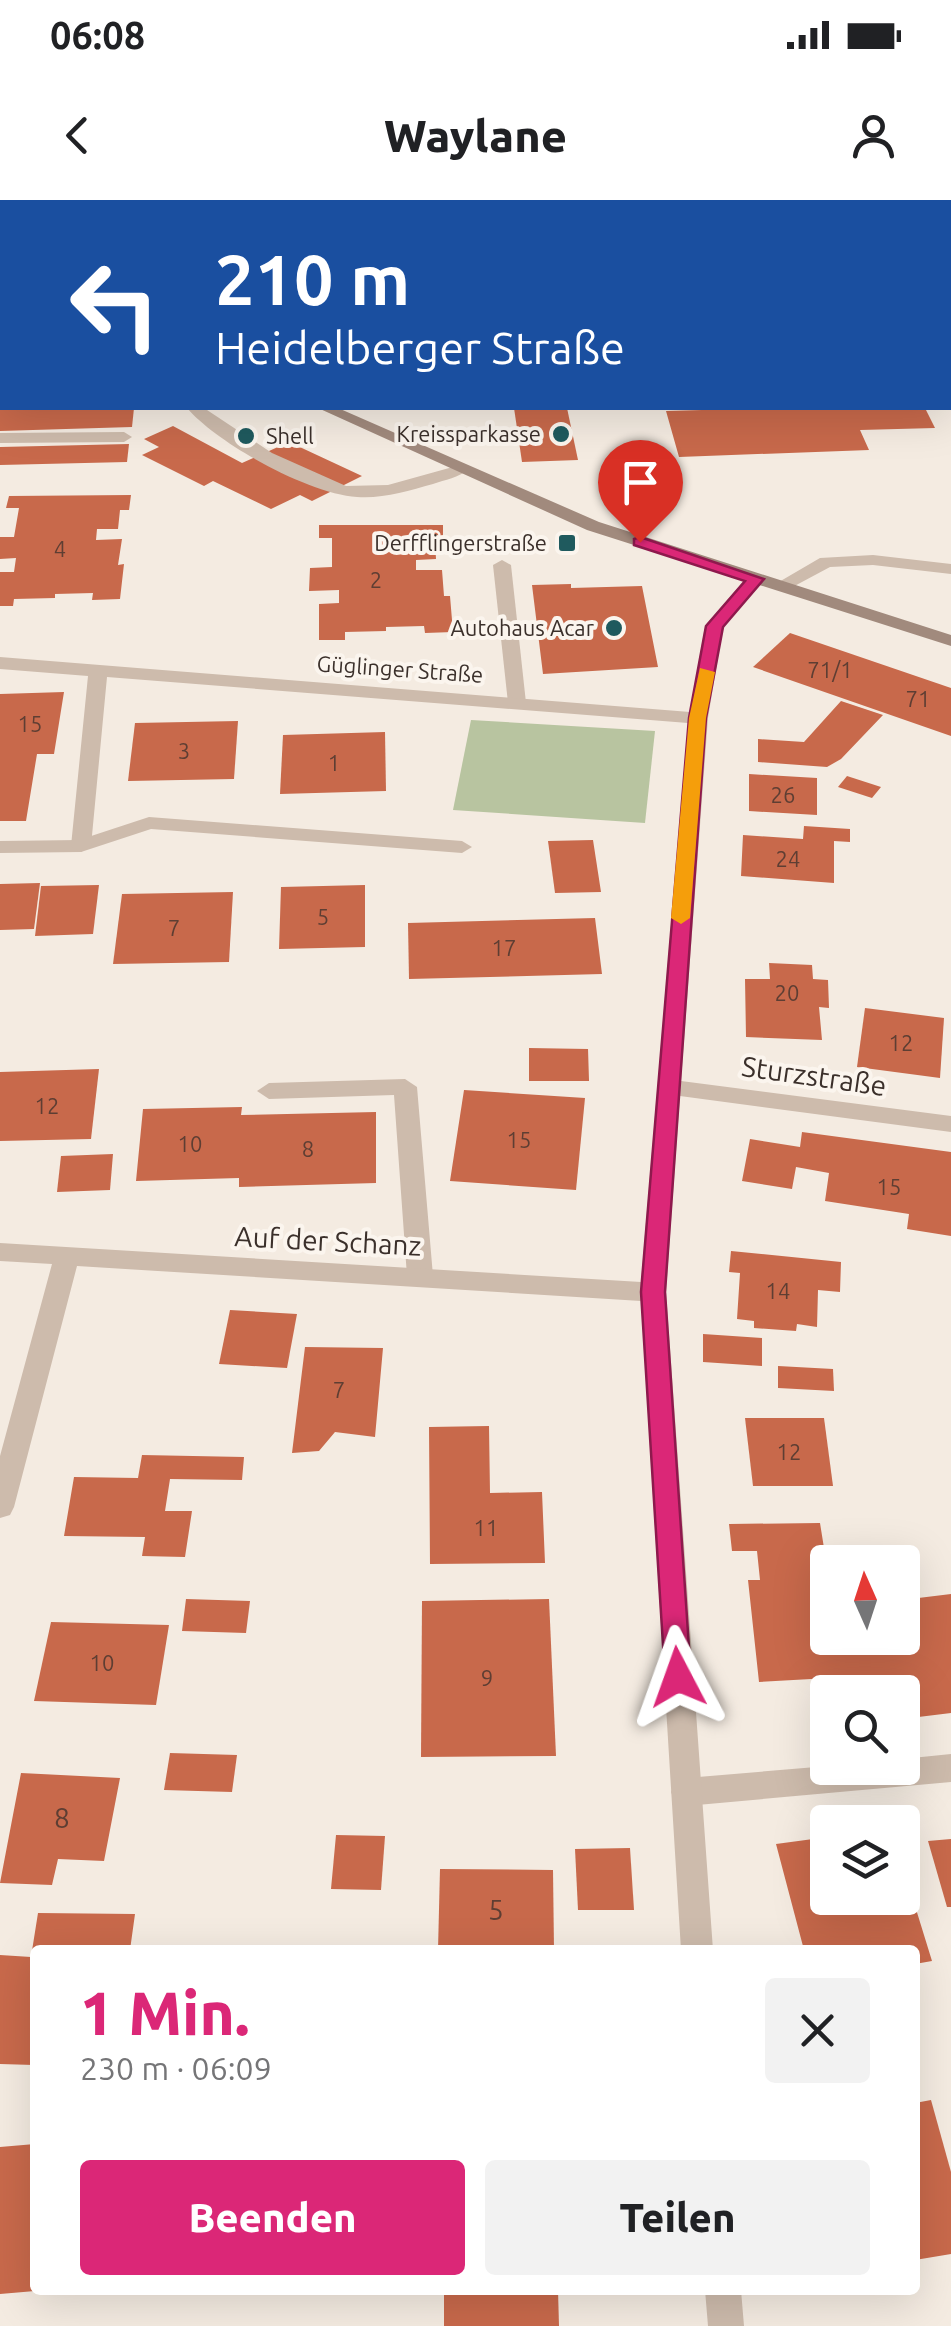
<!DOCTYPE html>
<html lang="de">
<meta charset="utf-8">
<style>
:root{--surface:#fff;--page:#f2f2f2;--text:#202124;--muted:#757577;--accent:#db2777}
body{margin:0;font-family:Ubuntu,sans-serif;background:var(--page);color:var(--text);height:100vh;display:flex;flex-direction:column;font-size:38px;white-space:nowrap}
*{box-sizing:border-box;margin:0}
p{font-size:32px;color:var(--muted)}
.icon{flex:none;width:55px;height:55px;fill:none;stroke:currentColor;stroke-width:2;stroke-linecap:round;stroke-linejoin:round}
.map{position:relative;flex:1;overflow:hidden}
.details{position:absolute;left:30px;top:1745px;width:890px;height:350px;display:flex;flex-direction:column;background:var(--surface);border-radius:10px;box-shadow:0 10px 40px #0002}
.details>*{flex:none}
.banner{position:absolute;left:0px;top:0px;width:952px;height:210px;box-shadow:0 10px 40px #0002;background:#1a4fa0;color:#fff;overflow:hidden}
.needle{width:65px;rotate:357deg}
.controls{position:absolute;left:810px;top:1345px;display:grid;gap:20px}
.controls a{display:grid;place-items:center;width:110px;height:110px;border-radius:10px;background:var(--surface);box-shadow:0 10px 40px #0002;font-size:50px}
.pin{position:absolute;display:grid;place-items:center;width:85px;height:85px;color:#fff;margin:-102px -42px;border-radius:50% 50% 50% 0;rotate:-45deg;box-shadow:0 0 10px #0007}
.pin .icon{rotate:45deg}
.me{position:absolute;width:110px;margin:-55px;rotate:356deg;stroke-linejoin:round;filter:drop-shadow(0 0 8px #0008)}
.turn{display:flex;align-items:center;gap:35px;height:210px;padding:0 50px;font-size:45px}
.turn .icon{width:130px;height:130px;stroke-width:2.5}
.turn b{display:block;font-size:70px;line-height:85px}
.round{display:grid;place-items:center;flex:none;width:105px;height:105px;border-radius:10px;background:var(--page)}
.headline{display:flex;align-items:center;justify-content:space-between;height:170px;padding:0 50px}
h1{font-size:60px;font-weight:800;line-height:75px;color:var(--accent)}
.cta{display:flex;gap:20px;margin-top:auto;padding:20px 50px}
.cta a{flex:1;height:115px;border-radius:10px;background:var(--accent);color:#fff;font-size:40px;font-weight:800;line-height:115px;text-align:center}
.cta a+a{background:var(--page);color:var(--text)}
.status{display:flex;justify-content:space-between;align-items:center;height:70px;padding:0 50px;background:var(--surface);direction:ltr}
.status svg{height:28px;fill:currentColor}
header{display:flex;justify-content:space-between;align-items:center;height:130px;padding:0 50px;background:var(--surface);font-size:45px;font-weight:800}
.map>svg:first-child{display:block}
</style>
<div class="status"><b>06:08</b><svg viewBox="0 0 49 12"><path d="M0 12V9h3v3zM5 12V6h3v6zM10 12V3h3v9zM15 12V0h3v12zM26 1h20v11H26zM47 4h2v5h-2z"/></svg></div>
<header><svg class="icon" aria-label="back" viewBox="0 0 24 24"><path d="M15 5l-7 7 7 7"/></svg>Waylane<svg class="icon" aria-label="person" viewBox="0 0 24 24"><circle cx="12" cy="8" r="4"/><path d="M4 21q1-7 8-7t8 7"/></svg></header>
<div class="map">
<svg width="951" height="2126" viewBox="0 0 951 2126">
<rect width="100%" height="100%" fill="#f4ebe1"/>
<!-- green -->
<polygon fill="#b8c4a0" points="471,520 655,531 645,623 453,610"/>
<!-- building -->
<g fill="#c8694b">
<polygon points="0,208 134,208 132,227 0,231"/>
<polygon points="514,208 567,208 578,260 522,262"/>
<polygon points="774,208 925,208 935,228 860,230 869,250 679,257 666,211"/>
<polygon points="173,226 242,263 289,242 362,276 312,301 300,295 271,309 213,281 204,286 142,255 159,247 144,239"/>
<polygon points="129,244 127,262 0,265 0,247"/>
<polygon points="131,295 129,310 120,310 118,329 97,329 96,340 122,339 118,365 124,364 120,399 92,400 93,393 55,394 55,398 14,399 13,406 0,406 0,372 14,372 16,358 0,359 0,337 14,337 19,308 6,308 9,296"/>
<polygon points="319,325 443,325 443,340 435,340 436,359 416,360 416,370 442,370 444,396 450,396 453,432 425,433 424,426 386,427 386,431 345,432 345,440 319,440 319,404 339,403 339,390 309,391 310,368 332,367 332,338 319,338"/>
<polygon points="571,384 571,388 642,386 658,467 543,474 532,385"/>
<polygon points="790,433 951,488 951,536 753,467"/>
<polygon points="64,492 54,554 37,554 26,621 0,621 0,494"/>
<polygon points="841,501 883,515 841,559 827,567 758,562 758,539 804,542"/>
<polygon points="238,521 234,579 128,581 135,523"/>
<polygon points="385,532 386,591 280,594 283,535"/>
<polygon points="749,574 817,578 817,615 749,611"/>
<polygon points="847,576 881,587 872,598 838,587"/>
<polygon points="804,626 850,629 850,642 834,641 834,683 741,676 743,635 803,639"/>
<polygon points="593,640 601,692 555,693 548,641"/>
<polygon points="40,683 34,729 0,730 0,684"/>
<polygon points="99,685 93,734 35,736 41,686"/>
<polygon points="365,685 365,747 279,749 281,687"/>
<polygon points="233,692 229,762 113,764 122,694"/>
<polygon points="595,718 602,774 409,779 408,723"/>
<polygon points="769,763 812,765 813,779 828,780 829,808 819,807 822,840 746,837 745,779 770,779"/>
<polygon points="865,808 944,818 940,878 857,867"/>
<polygon points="529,848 588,849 589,881 529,881"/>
<polygon points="99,869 91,939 0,941 0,872"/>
<polygon points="464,890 585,898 576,990 450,981"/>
<polygon points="242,907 241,915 376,912 376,983 239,987 239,978 136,981 143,909"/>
<polygon points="802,932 951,952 951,1036 907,1029 909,1014 825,1001 829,973 796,967 792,989 742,981 750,939 800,947"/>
<polygon points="113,954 110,990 57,992 61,956"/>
<polygon points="731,1051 841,1062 840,1092 818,1090 817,1127 797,1124 796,1131 754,1128 754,1121 737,1119 740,1073 729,1072"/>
<polygon points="230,1110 297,1114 287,1168 219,1164"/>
<polygon points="703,1134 762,1138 762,1166 703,1162"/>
<polygon points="305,1147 383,1148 375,1237 335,1232 319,1251 292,1253"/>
<polygon points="778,1166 833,1169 834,1191 778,1188"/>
<polygon points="745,1218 824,1218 833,1286 753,1286"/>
<polygon points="489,1226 490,1293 542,1292 545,1363 430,1364 429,1227"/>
<polygon points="142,1255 244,1257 242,1280 170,1279 165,1311 192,1311 185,1357 142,1356 145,1337 64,1336 74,1277 138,1278"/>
<polygon points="820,1323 828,1373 828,1438 902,1438 902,1400 951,1394 951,1513 902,1519 902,1492 851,1492 847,1477 759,1482 748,1380 760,1380 757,1351 732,1351 729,1324"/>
<polygon points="186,1399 250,1401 246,1433 182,1431"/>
<polygon points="549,1399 556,1556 421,1557 422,1401"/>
<polygon points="51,1422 169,1425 156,1505 34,1501"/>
<polygon points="170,1553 237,1555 232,1592 164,1590"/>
<polygon points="21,1573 120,1578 104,1661 58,1659 52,1685 0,1683"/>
<polygon points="336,1635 385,1636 381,1690 331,1689"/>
<polygon points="828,1637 828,1698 902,1698 903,1667 932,1761 915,1764 915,1750 804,1750 776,1644"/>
<polygon points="951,1639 951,1707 947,1707 928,1641"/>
<polygon points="630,1648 634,1710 578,1710 575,1649"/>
<polygon points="440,1669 553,1670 554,1750 438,1750"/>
<polygon points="38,1713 135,1714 130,1750 35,1750 34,1865 0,1864 0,1755 31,1757"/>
<polygon points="931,1900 951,1972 951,2054 915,2060 915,1903"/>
<polygon points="35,1944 35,2091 0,2094 0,1947"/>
<polygon points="444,2090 558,2090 559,2126 444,2126"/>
</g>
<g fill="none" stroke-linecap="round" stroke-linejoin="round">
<!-- lane -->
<g fill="#cdbbac" fill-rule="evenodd">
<polygon points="915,0 929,0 930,2 917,2"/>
<rect x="950" y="59" width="1" height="9"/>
<rect x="0" y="185" width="2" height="10"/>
<path d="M187,208H204L272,253L346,286L388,285L460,265L468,270C459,277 445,280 433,284C408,291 382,299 357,297C309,294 218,244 187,208Z"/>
<polygon points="0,233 124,232 132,237 124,242 0,243"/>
<polygon points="873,355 951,364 951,374 873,365 830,367 787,390 781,391 772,386 820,358"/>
<polygon points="502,360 511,365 526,503 517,509 508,503 493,365"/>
<polygon points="149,617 462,641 472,647 462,653 151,629 81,652 0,653 0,641 79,640"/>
<polygon points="405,879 417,887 433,1076 429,1083 411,1083 407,1076 394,895 269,899 257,891 269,883"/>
<polygon points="951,1554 951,1582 686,1606 675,1602 671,1592 675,1582 686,1578 828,1566 902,1568 902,1559"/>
</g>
<!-- street -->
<g fill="#cdbbac" fill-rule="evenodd">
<polygon points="755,374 764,379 723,427 708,518 681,881 951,916 951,932 680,896 666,1092 713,1750 681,1750 641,1101 77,1066 14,1307 10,1315 0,1318 0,1256 52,1064 0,1061 0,1043 641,1082 688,523 107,477 91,646 81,652 71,646 88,476 0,469 0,457 690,512 705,426 749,375"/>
<polygon points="705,2090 741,2090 744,2126 708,2126"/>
</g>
<!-- secondary -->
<g fill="#a18a7d" fill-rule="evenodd">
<polygon points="19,0 33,0 33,2 20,2"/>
<rect x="0" y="22" width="2" height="10"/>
<polygon points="318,208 338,208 599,322 951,435 951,446 587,330"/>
</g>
</g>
<!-- route -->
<polygon fill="#db2777" stroke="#8e194d" stroke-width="2.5" points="640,337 764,379 723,427 706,518 665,1092 691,1477 687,1485 678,1489 669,1485 665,1477 641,1092 689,518 706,426 745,381 634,345 634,339"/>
<!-- slow -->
<polygon fill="#f59e0b" points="700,468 715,472 706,518 690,718 681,724 671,718 689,518"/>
<!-- markers -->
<g fill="#1f5a5e" stroke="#fbf5ee" stroke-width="4">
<circle cx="561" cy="234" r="10"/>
<circle cx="246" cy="236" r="10"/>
<rect x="557" y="333" width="20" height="20" rx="5"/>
<circle cx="614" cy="428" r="10"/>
</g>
<g text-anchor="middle" stroke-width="8" stroke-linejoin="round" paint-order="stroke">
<!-- far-poi labels -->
<g font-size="22" fill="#3b302b" stroke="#fbf5ee" text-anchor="end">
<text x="541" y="242">Kreissparkasse</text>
<text x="266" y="244" text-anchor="start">Shell</text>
<text x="547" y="351">Derfflingerstraße</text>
<text x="594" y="436">Autohaus Acar</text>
</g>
<!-- number labels -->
<g font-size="22" fill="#5e3e33">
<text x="60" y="357">4</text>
<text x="376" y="388">2</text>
<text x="830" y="478">71/1</text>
<text x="918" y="507">71</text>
<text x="30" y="532">15</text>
<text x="184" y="559">3</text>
<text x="334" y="571">1</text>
<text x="783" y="603">26</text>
<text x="788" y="667">24</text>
<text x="323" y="725">5</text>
<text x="174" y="736">7</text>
<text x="504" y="756">17</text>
<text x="787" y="801">20</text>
<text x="901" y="851">12</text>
<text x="47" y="914">12</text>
<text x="519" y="948">15</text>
<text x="190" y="952">10</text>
<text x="308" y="957">8</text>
<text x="889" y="995">15</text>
<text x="778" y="1099">14</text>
<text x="339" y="1198">7</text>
<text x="789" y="1260">12</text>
<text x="486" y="1336">11</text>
<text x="102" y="1471">10</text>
<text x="487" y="1486">9</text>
</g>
<!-- far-street labels -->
<g font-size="22" fill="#3b302b" stroke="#fbf5ee">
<text transform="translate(400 469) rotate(4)" y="8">Güglinger Straße</text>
</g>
<!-- street labels -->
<g font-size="28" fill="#3b302b" stroke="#fbf5ee">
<text transform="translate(814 876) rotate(8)" y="10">Sturzstraße</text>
<text transform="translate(328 1041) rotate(3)" y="10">Auf der Schanz</text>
</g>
<!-- near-number labels -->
<g font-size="28" fill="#5e3e33">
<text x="62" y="1628">8</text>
<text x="496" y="1720">5</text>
</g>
</g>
</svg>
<div class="controls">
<a><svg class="needle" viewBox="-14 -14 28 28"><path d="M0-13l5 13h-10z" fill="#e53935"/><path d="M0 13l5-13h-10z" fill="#757577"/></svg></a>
<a><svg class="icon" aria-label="search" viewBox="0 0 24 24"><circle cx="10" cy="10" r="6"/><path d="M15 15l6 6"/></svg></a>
<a><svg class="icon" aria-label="layers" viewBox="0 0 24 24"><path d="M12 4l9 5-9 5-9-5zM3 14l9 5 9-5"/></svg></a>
</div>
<div class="pin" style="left:640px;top:342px;background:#d93025"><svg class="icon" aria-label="arrive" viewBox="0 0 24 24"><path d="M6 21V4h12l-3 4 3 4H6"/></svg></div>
<svg class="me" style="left:678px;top:1477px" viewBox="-20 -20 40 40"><path d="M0-17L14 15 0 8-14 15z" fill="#db2777" stroke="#fff" stroke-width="4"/></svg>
<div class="banner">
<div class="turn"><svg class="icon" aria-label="left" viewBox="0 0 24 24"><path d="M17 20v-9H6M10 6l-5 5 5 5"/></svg><div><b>210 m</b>Heidelberger Straße</div></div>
</div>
<section class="details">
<div class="headline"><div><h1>1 Min.</h1><p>230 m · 06:09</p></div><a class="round"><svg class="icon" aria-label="close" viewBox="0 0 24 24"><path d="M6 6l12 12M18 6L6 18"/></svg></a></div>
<div class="cta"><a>Beenden</a><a>Teilen</a></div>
</section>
</div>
